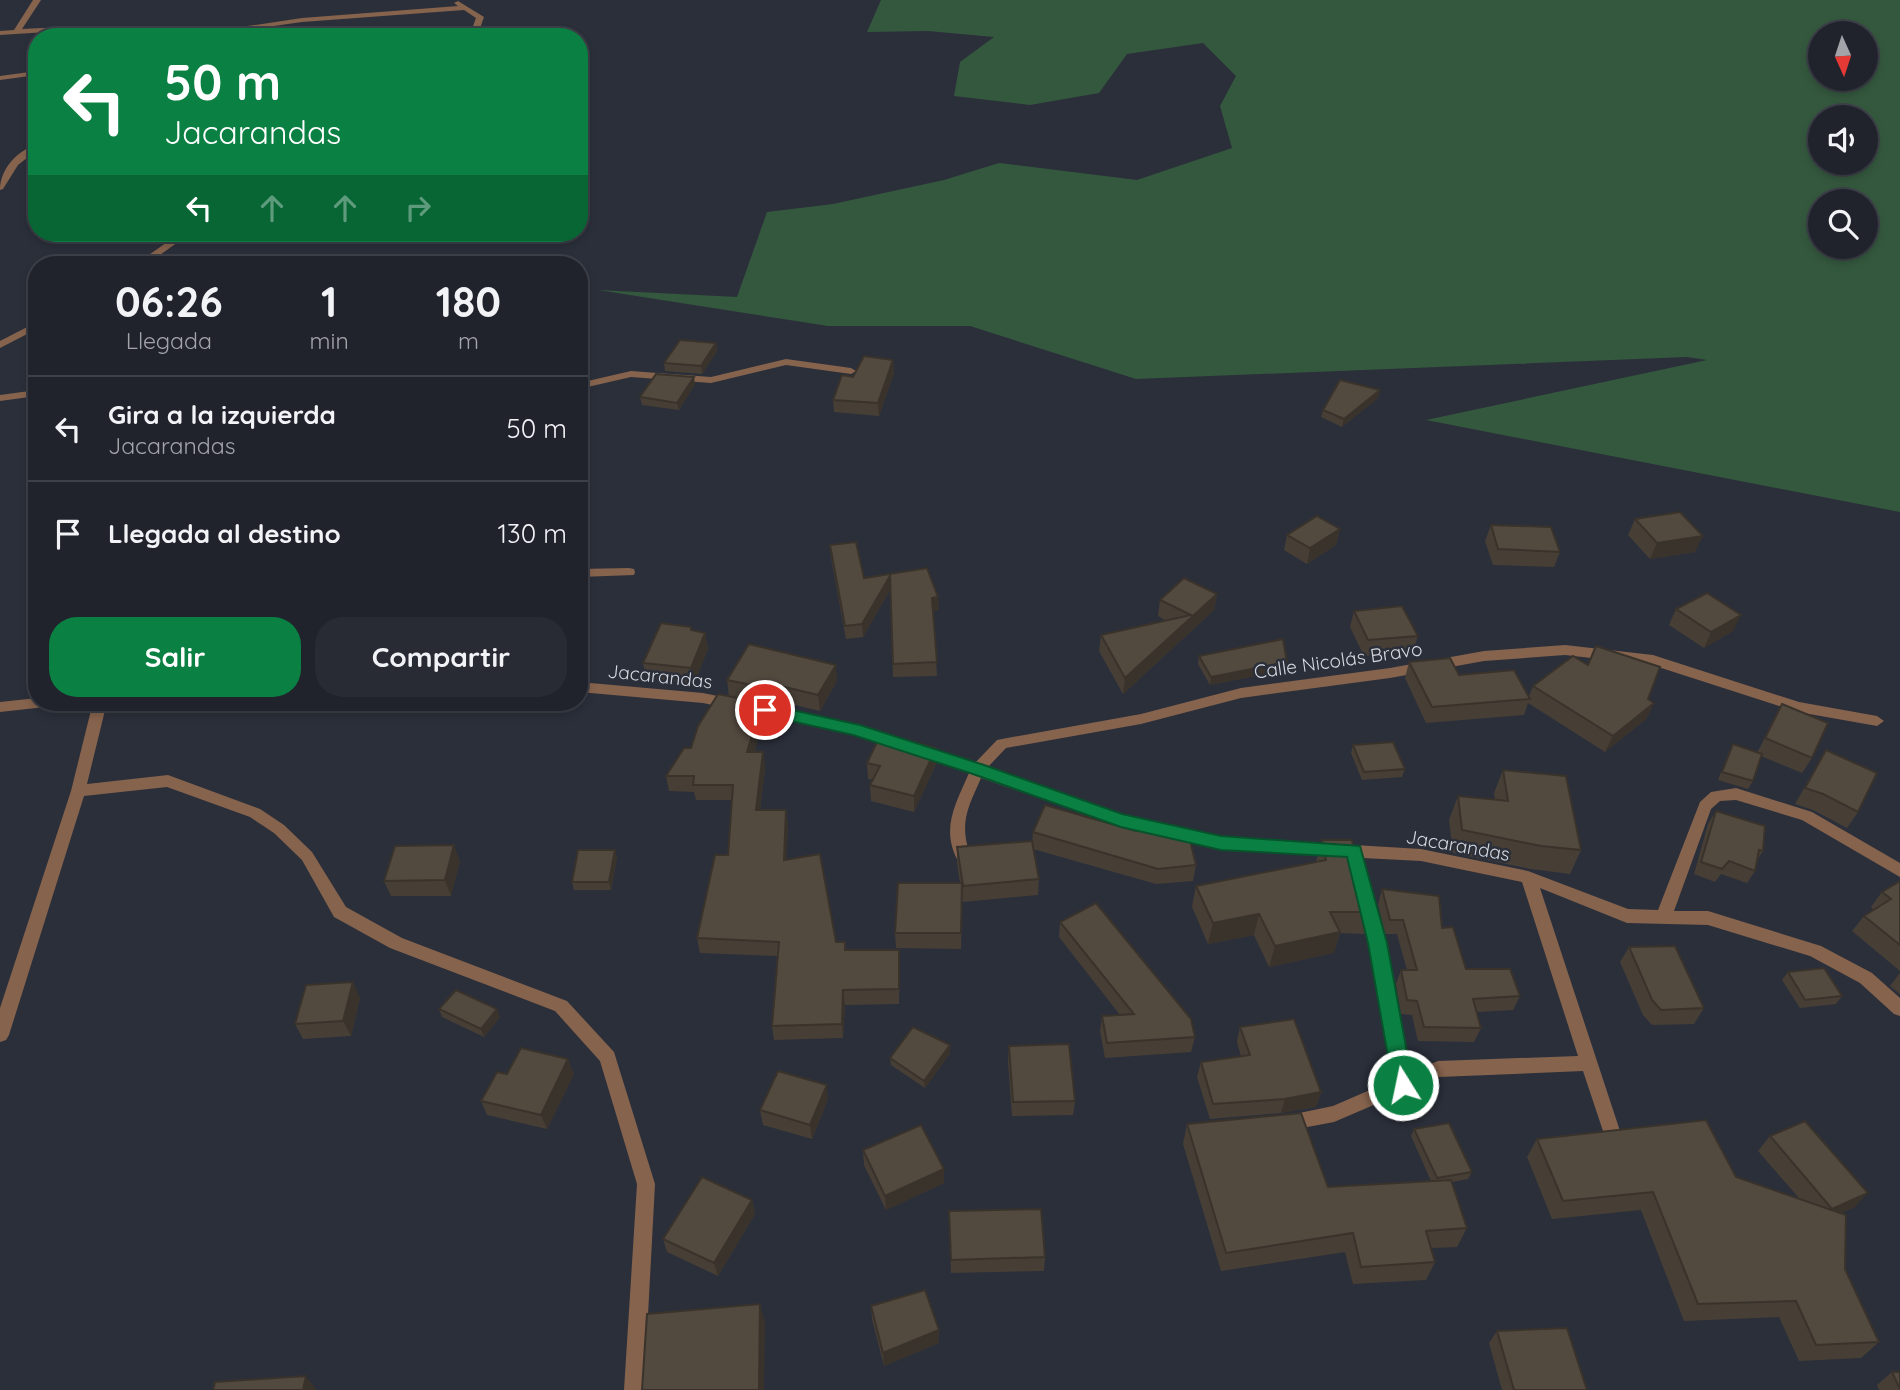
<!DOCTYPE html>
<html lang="es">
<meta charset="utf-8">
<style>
:root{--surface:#20232c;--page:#282b34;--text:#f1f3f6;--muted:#a2a4a9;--line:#3d4048;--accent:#0b8043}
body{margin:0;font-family:Quicksand,sans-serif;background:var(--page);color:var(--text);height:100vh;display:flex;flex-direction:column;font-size:26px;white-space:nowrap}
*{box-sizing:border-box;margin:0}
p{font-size:23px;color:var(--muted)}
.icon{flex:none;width:38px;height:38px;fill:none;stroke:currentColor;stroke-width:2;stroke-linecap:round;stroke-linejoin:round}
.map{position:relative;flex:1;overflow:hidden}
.details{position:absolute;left:28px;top:256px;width:560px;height:455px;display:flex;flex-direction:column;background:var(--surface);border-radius:28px;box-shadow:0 4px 10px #0003,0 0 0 2px var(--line)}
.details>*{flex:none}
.banner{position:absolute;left:28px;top:28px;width:560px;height:214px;border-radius:28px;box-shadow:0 4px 10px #0003,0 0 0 2px var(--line);background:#0b8043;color:#fff;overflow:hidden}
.needle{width:46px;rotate:177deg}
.controls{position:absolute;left:1808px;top:21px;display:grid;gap:14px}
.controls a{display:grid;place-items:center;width:70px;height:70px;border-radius:50%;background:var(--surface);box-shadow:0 4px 10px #0003,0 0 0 2px var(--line);font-size:35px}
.pin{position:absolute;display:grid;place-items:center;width:60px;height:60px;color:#fff;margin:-30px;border:4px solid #fff;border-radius:50%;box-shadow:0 2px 7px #0007}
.me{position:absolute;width:77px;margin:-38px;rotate:350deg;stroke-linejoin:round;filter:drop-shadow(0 0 5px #0008)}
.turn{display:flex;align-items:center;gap:24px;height:147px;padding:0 21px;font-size:32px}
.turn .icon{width:91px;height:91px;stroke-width:2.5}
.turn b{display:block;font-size:49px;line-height:60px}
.lanes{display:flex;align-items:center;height:66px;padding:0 21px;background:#0003;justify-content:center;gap:35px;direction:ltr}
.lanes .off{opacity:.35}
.eta{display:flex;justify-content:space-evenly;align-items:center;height:119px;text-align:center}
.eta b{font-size:42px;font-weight:700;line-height:49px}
.action{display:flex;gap:14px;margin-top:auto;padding:14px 21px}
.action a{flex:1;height:80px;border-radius:28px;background:var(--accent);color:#fff;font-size:28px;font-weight:700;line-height:80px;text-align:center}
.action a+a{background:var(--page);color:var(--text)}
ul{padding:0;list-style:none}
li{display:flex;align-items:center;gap:21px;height:105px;padding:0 21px;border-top:2px solid var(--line)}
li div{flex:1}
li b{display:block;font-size:26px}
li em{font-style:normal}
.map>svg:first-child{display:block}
</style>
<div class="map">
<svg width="1900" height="1390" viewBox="0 0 1900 1390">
<rect width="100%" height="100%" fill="#2b2f3a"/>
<!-- green -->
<path fill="#34583e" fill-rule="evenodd" d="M881,0H1900V512L1426,420L1707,360L1687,357L1136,379L970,326H828L598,290L737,297L767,212L833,204L944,180L999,163L1137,180L1232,148L1220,106L1236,76L1203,43L1127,54L1099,93L1030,105L954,96L960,62L994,37L928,31L867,32ZM1820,33H1866V79H1820ZM1866,117V163H1820V117ZM1820,201H1866V247H1820Z"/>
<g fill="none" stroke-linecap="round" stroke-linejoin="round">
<!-- minor -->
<g fill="#86634d" fill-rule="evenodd">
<polygon points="33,0 41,0 22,29 63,27 132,37 107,37 63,31 0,35 0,31 14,30"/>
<polygon points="458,1 484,17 477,37 469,37 476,18 464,10 302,22 197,37 174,37 302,18 458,6 454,3"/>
<polygon points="37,71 37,75 0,80 0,76"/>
<path d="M37,144V150L18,165L3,189L0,190C0,169 17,151 37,144Z"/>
<polygon points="180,233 191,233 147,264 136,264"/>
<polygon points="37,322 37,329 0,348 0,341"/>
<polygon points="786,359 851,368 856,371 851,374 786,365 711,383 631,377 579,389 579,383 631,371 711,377"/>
<polygon points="37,390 37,396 0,401 0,395"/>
<polygon points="629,568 634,569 635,572 634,575 579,577 579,569"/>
<path d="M1565,645L1653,655L1799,702L1877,716L1884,721L1877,726L1798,712L1652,665L1565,655L1484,661L1390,678L1241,698L1141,724L1006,748L987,768L1122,814L1221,837L1421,849L1528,871L1628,909L1658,910L1700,802L1711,792L1736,788L1812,812L1900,863V877L1802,820L1736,800L1720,801L1711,809L1674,911H1708L1821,946L1872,973L1900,998V1016L1894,1014L1860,983L1810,956L1708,925L1627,923L1540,888L1621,1134L1618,1140L1612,1142L1606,1140L1583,1071L1439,1077L1334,1122L1286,1131L1280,1129L1277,1123L1280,1117L1333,1106L1393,1080L1369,943L1348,857L1221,849L1121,826L981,778C968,808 959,822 970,855L967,859L962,861L957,859C941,828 956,803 969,773L915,755L913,751L915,747L920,746L974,764L997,740L1002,739L1141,714L1241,688L1390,668L1484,651ZM1363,858L1421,861L1522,882L1578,1056L1438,1061L1410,1073L1385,943Z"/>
<polygon points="579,682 703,693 854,724 903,739 905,743 903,747 898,748 853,734 703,703 579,692"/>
<polygon points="37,698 37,702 52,702 45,707 0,712 0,702"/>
<polygon points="93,702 107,702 87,784 168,775 260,809 284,825 312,852 346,907 402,938 567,1001 614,1052 655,1184 644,1390 624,1390 637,1184 600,1061 555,1011 390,948 334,917 302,860 274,833 250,817 167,787 84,796 9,1035 6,1040 0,1042 0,1008 71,791"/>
</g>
</g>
<!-- wall -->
<g fill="#473f36">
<polygon points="716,343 717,351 702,374 665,371 664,363"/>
<polygon points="893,360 894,373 879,416 834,412 833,400 853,377"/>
<polygon points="695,384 679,410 642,405 640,397"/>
<polygon points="1380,390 1378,398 1342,427 1321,417 1323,410"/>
<polygon points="1635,519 1695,552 1650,559 1628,535"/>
<polygon points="1491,525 1560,552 1554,567 1493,565 1485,541"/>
<polygon points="1340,529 1336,545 1307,564 1284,550 1287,535"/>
<polygon points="830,545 864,578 938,597 939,610 933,611 937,676 893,677 890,590 863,637 846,639 831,558"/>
<polygon points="1217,594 1214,610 1123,694 1099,651 1101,635 1167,621 1158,616 1160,600"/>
<polygon points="1676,609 1733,631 1704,648 1669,625"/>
<polygon points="1354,611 1418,636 1413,652 1364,656 1350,627"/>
<polygon points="705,633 708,649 694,684 646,678 643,663"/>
<polygon points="1199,656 1287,662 1286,670 1210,685 1198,664"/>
<polygon points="1409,662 1459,675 1529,696 1533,686 1648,699 1654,703 1646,719 1605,752 1528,703 1524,715 1426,723 1405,678"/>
<polygon points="727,680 837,681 820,711 770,699 769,704 729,696"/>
<polygon points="1782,704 1812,758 1802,773 1761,756 1753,781 1748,789 1718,780 1729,752 1733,744 1757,753"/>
<polygon points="764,718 754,752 763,752 765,768 760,810 786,810 788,825 786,859 836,942 845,942 846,950 900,965 899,1004 845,1005 843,1038 774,1040 772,1026 778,956 700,953 697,938 728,855 732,800 696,800 694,792 669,791 666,776 691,748"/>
<polygon points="1353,745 1405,769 1402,777 1362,780 1351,753"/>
<polygon points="1826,750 1858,812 1847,828 1813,810 1795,804"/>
<polygon points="867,763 936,764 914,812 871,801 870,785 873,780 868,779"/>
<polygon points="1503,770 1581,850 1570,874 1531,869 1453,853 1449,820 1458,796 1495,800 1494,793"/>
<polygon points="1716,811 1763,851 1757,860 1755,871 1747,883 1721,874 1715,882 1694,874 1708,824"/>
<polygon points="1033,832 1196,865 1193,881 1156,884 1033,849 1039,879 1038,895 963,902 962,897 961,949 896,948 895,933 960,883 957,863 957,847 1032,844"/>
<polygon points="1322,840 1360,880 1371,912 1364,934 1340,933 1334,953 1269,967 1254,935 1208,944 1192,907 1196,886 1316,862"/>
<polygon points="615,850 617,858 611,890 574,890 572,882"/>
<polygon points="460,861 451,896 391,896 384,881"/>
<polygon points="1900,881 1900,971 1852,931 1864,916 1874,910 1871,907 1882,892"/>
<polygon points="1382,889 1442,928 1466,969 1520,996 1513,1010 1477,1012 1481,1028 1474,1042 1418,1041 1412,1015 1401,1014 1396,984 1401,970 1407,970 1397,934 1385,934 1378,904"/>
<polygon points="1060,922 1195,1037 1191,1052 1105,1058 1100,1031 1102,1016 1120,1015 1059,937"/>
<polygon points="1629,947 1704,1008 1694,1024 1652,1025 1643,1015 1620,962"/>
<polygon points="1788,972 1842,996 1836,1004 1800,1008 1782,980"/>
<polygon points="1900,973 1900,994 1890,986"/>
<polygon points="360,998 351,1036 303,1039 295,1024"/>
<polygon points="439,1009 500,1017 484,1037 442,1017"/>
<polygon points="1240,1027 1321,1092 1316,1107 1281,1113 1210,1119 1197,1077 1201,1062 1241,1056 1237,1042"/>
<polygon points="1009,1046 1075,1101 1073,1115 1012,1116 1008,1061"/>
<polygon points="950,1053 925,1088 891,1065 890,1058"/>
<polygon points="507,1074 574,1074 547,1129 487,1115 481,1101"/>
<polygon points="828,1099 812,1139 763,1125 760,1110"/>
<polygon points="1187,1124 1328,1187 1431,1181 1411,1136 1414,1129 1472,1172 1468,1179 1452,1182 1467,1228 1457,1247 1431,1248 1435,1262 1426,1280 1353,1284 1345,1252 1221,1271 1183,1144"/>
<polygon points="1770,1136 1855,1207 1841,1213 1845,1269 1879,1342 1861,1358 1799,1361 1779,1317 1684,1321 1641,1210 1552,1219 1527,1157 1537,1139 1736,1177 1799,1198 1758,1151"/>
<polygon points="863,1150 944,1169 944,1183 886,1210 864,1165"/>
<polygon points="752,1200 755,1214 718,1276 667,1252 663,1239"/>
<polygon points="949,1211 1045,1257 1044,1271 951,1273"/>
<polygon points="871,1306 939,1343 884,1366 872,1319"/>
<polygon points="1497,1331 1587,1390 1502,1390 1489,1343"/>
<polygon points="1892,1372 1900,1372 1900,1390 1879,1390 1877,1385"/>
</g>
<!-- shaded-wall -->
<g fill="#39332c">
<polygon points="716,343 717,351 702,374 701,366"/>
<polygon points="893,360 894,373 879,416 878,403"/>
<polygon points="694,377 695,384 679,410 677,403"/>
<polygon points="1380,390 1378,398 1342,427 1344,419"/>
<polygon points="1340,529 1336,545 1307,564 1310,548"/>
<polygon points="1703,536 1695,552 1650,559 1657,543"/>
<polygon points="890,576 890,590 863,637 862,624"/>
<polygon points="1217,594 1214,610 1123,694 1125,678"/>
<polygon points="938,597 939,610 932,611 932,598"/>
<polygon points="1741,615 1733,631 1704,648 1711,632"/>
<polygon points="705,633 708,649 694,684 691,668"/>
<polygon points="1287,662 1286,670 1210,685 1211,677"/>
<polygon points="836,665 837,681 820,711 818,695"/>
<polygon points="768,683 770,699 769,704 767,688"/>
<polygon points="762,703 764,718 750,768 747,752"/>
<polygon points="1654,703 1646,719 1605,752 1613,736"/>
<polygon points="936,748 936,764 914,812 914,796"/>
<polygon points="763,752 765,768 758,826 756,810"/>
<polygon points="786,810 788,825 786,875 784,860"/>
<polygon points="454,845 460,861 451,896 445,880"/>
<polygon points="615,850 617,858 611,890 609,882"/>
<polygon points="1259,914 1254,935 1208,944 1213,923"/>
<polygon points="1340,932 1334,953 1269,967 1275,946"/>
<polygon points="353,982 360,998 351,1036 343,1021"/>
<polygon points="843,990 845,1005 843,1038 842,1024"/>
<polygon points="497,1009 500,1017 484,1037 481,1029"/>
<polygon points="950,1045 950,1053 925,1088 924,1081"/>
<polygon points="568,1059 574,1074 547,1129 541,1115"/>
<polygon points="827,1085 828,1099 812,1139 810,1125"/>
<polygon points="1321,1092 1316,1107 1281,1113 1285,1099"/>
<polygon points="944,1169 944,1183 886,1210 885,1196"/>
<polygon points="1868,1193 1855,1207 1819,1223 1832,1209"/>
<polygon points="752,1200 755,1214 718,1276 714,1263"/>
<polygon points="760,1304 765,1323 764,1390 759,1390"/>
<polygon points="939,1330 939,1343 884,1366 883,1353"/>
<polygon points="306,1376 316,1389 316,1390 303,1390"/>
</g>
<!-- building -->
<g fill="#52493f" stroke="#39332c" stroke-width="2">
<polygon points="680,340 716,343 701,366 664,363"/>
<polygon points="864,356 893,360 878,403 833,400 842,375 853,377"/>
<polygon points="656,374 694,377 677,403 640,397"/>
<polygon points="1340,380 1380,390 1344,419 1323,410"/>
<polygon points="1680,512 1703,536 1657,543 1635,519"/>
<polygon points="1317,516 1340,529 1310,548 1287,535"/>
<polygon points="1491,525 1551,527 1560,552 1498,549"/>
<polygon points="856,542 864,578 927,568 938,597 932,598 937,662 893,664 890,576 862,624 845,626 830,545"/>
<polygon points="1184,578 1217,594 1125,678 1101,635 1191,615 1160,600"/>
<polygon points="1707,593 1741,615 1711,632 1676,609"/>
<polygon points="1402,606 1418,636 1368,640 1354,611"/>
<polygon points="661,623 691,627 691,630 705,633 691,668 643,663"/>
<polygon points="1283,639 1287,662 1211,677 1199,656"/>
<polygon points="749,644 836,665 818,695 768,683 767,688 727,680"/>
<polygon points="1596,646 1660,667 1648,699 1654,703 1613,736 1533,686 1573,656 1588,665"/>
<polygon points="1450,658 1459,675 1514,670 1530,699 1432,707 1409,662"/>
<polygon points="718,694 762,703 747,752 763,752 756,810 786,810 784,860 820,854 836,942 845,942 845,950 899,950 899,989 843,990 842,1024 772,1026 779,942 697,938 715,855 728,855 733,785 693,785 694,776 666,776 684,748 691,748 698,726"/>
<polygon points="1782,704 1828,723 1812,758 1765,738"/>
<polygon points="881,734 936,748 914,796 870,785 880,766 867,763"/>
<polygon points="1393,742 1405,769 1364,772 1353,745"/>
<polygon points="1733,744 1762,754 1753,781 1722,772"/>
<polygon points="1826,750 1877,773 1858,812 1823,794 1805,788"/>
<polygon points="1503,770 1566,776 1581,850 1541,846 1462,830 1458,796 1508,801"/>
<polygon points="1045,805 1136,831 1187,828 1196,865 1158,869 1033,832"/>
<polygon points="1716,811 1765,826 1763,851 1759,850 1755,871 1729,861 1722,869 1701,862"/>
<polygon points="1322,840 1352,840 1360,880 1363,880 1371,912 1330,912 1340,932 1275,946 1259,914 1213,923 1196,886 1326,860"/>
<polygon points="1032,841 1039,879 963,886 957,847"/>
<polygon points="454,845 445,880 384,881 395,846"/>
<polygon points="578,850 615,850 609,882 572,882"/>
<polygon points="1900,881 1900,945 1864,916 1891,899 1882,892"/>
<polygon points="898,883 962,883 961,933 895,933"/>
<polygon points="1382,889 1439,896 1442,928 1453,927 1466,969 1510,969 1520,996 1473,999 1481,1028 1424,1027 1417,1001 1407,1000 1401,970 1417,970 1403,920 1390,920"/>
<polygon points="1096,903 1191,1019 1195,1037 1107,1043 1102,1016 1134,1014 1060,922"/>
<polygon points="1675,946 1704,1008 1661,1010 1652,1000 1629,947"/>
<polygon points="1824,968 1842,996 1805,1000 1788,972"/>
<polygon points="353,982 343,1021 295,1024 306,985"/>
<polygon points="456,990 497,1009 481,1029 439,1009"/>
<polygon points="1294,1019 1321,1092 1285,1099 1213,1104 1201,1062 1250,1055 1240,1027"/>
<polygon points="913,1027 950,1045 924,1081 890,1058"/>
<polygon points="1069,1044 1075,1101 1013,1102 1009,1046"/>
<polygon points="521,1048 568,1059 541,1115 481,1101 497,1072 507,1074"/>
<polygon points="778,1071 827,1085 810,1125 760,1110"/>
<polygon points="1301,1113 1328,1187 1451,1180 1467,1228 1426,1231 1435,1262 1361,1267 1353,1233 1226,1253 1187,1124"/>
<polygon points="1706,1120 1736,1177 1846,1215 1845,1269 1879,1342 1816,1345 1796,1301 1698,1304 1653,1192 1563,1201 1537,1139"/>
<polygon points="1805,1121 1868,1193 1832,1209 1770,1136"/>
<polygon points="1449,1123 1472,1172 1437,1178 1414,1129"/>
<polygon points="921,1125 944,1169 885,1196 863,1150"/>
<polygon points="702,1177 752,1200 714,1263 663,1239"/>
<polygon points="1041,1209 1045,1257 951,1260 949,1211"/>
<polygon points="925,1290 939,1330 883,1353 871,1306"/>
<polygon points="760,1304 759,1390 642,1390 647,1314"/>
<polygon points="1567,1328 1587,1390 1514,1390 1497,1331"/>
<polygon points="1892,1372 1900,1372 1900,1389"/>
<polygon points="306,1376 303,1390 213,1390 215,1382"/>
</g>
<!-- route -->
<polygon fill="#0b8043" stroke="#07532c" stroke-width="2" points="765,704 860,725 984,765 1122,814 1221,836 1360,846 1387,943 1413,1085 1410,1091 1403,1094 1396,1091 1393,1085 1368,943 1347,857 1221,850 1121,827 973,774 853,735 760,714 757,710"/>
<g text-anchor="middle" stroke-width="5" stroke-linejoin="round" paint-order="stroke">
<!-- street labels -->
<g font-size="19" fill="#d4d7de" stroke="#2b2f3a">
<text transform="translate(1338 660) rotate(-8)" y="7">Calle Nicolás Bravo</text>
<text transform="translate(660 676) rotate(6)" y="7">Jacarandas</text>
<text transform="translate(1458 845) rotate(10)" y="7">Jacarandas</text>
</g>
</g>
</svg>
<div class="controls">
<a><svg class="needle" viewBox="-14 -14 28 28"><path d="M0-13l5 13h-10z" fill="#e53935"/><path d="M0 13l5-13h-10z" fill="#a2a4a9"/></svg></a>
<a><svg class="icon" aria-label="sound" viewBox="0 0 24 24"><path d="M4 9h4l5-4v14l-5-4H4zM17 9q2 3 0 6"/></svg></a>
<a><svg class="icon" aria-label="search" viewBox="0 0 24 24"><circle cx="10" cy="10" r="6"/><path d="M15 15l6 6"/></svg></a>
</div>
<div class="pin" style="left:765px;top:710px;background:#d93025"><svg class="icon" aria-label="arrive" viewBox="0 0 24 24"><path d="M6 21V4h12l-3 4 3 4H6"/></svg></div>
<svg class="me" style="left:1403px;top:1085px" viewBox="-20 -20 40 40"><circle r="17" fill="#0b8043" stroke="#fff" stroke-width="3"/><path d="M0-11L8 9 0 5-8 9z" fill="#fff"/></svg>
<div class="banner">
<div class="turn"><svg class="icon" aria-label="left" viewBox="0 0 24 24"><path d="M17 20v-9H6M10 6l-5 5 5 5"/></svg><div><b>50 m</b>Jacarandas</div></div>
<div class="lanes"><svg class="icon" aria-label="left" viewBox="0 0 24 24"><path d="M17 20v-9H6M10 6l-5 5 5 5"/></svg><svg class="icon off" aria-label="ahead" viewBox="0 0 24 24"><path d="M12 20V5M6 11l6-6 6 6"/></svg><svg class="icon off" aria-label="ahead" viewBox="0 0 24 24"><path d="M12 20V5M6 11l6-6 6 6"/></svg><svg class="icon off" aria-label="right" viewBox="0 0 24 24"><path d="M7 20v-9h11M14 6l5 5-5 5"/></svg></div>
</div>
<section class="details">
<div class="eta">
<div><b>06:26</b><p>Llegada</p></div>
<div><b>1</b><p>min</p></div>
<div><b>180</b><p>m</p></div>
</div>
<ul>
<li><svg class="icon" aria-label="left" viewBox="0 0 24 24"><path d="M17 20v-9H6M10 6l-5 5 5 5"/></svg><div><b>Gira a la izquierda</b><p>Jacarandas</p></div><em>50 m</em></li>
<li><svg class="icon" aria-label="arrive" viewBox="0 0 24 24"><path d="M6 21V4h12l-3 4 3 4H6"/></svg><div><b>Llegada al destino</b></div><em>130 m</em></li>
</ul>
<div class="action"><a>Salir</a><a>Compartir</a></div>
</section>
</div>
